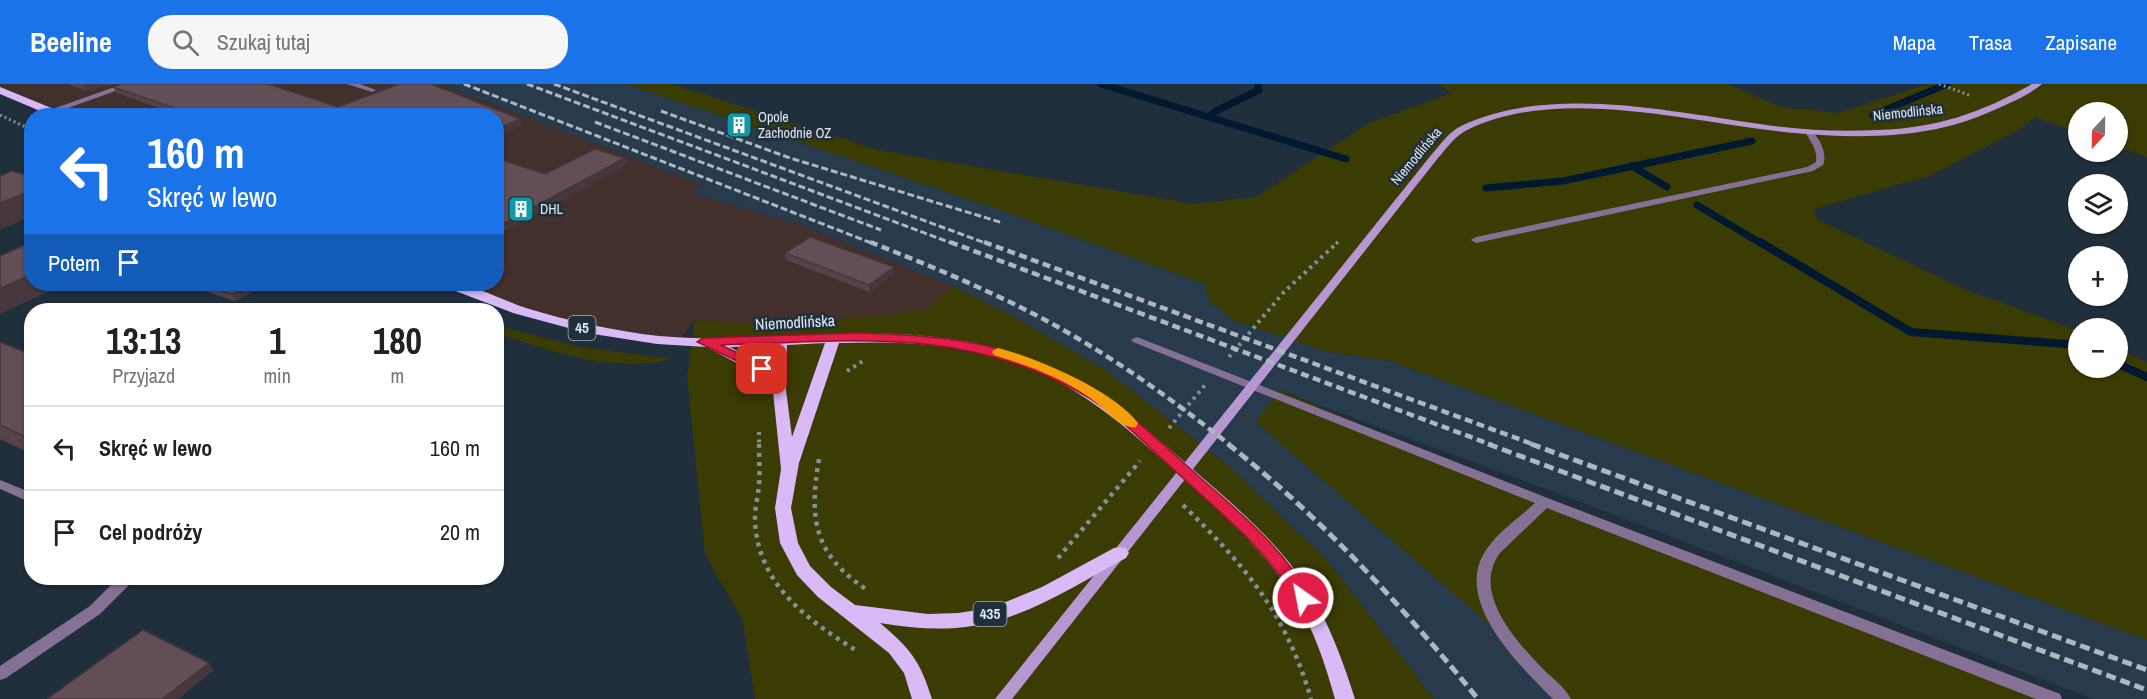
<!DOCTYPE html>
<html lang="pl">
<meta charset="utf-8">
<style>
:root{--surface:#fff;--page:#f6f6f6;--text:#222;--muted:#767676;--line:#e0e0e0;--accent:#1a73e8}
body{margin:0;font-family:"Archivo Narrow",sans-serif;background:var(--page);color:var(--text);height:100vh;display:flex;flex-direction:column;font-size:22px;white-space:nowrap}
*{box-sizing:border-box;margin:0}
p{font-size:20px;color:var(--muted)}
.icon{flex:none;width:33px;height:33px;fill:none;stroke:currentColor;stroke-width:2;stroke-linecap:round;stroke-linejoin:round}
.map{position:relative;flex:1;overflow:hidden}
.panel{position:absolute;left:24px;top:219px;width:480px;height:282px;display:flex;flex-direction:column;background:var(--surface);border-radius:24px;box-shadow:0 2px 4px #0004}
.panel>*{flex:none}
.guide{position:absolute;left:24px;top:24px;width:480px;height:183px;border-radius:24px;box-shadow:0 2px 4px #0004;background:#1a73e8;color:#fff;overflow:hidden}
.needle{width:39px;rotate:202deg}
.buttons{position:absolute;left:2068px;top:18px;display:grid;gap:12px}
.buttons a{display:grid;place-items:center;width:60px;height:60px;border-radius:50%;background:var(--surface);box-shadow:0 2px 4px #0004;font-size:30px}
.pin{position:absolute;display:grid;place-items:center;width:51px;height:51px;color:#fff;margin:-26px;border-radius:12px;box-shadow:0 3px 9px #0006}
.me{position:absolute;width:66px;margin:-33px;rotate:327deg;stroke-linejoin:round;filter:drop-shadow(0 0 4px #0008)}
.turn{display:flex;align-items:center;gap:21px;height:126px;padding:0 24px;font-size:27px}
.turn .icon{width:78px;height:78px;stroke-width:2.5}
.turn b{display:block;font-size:42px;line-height:51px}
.then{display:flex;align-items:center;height:57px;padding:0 24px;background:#0003;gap:12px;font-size:22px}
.eta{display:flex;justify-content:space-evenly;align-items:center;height:102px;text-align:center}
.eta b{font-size:36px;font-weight:700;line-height:42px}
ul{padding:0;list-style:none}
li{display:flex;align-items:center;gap:18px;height:84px;padding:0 24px;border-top:2px solid var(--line)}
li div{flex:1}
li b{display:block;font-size:22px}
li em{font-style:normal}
header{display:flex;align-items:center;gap:36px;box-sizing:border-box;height:84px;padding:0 30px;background:var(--accent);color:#fff}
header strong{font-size:28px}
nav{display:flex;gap:33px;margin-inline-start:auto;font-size:21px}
.search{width:420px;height:54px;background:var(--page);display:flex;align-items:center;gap:15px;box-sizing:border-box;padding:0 21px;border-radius:24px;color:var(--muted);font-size:22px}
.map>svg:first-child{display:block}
</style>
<header>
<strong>Beeline</strong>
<div class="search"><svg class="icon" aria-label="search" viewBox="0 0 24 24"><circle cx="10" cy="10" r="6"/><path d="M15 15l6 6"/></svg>Szukaj tutaj</div>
<nav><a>Mapa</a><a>Trasa</a><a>Zapisane</a></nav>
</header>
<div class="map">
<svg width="2147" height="615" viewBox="0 0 2147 615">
<rect width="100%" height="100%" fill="#202f3c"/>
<!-- built -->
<polygon fill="#273b4c" points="440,0 626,0 992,123 1205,200 1209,217 1235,237 1329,268 1390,277 2147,556 2147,615 2093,615 1586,420 1279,306 1563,615 1434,615 1327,476 1226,380 1105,286 1013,232 952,202 804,142 694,110 692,106 701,101"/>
<!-- industrial -->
<polygon fill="#432f2b" points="0,0 440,0 702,101 693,106 694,110 804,142 953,202 928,224 898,230 765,241 695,236 678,257 641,253 489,217 450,200 496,200 496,32 62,31 0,6"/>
<!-- green -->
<g fill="#3b3c04">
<polygon points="626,0 672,0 878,66 1194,120 1256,113 1369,39 1452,9 1437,0 1728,0 1781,23 1839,29 1928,0 2147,0 2147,73 2118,63 2118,28 2079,28 2079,49 2035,33 2020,45 1932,91 1814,125 1818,136 1964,205 2079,247 2079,284 2118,284 2118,265 2147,278 2147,556 1390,277 1329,268 1235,237 1209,217 1205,200 992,123"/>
<polygon points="953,202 1013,232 1105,286 1226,380 1327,476 1434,615 755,615 743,537 705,470 687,292 695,236 765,241 898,230 928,224"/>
<path d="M497,242L580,263L672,275C614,290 551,268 497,249Z"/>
<polygon points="1279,306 1545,418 2054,615 1563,615 1514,562 1256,338"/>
</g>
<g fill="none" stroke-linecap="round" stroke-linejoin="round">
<!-- stream-far1 -->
<g stroke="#001830" stroke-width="7">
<polyline points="1101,0 1346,75"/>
<polyline points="1873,31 1947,0"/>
<polyline points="1209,33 1214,28 1259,6 1258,0"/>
<polyline points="1632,82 1667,103"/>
<polyline points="1486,104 1563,97 1752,57"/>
<polyline points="1697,121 1762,160"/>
</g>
<!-- stream -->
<g stroke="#001830" stroke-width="8">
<polyline points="1760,158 1911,248 2079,261"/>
<polyline points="2118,280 2147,293"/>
</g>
<!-- path-far2 -->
<g stroke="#838f99" stroke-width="3" stroke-dasharray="2 3" stroke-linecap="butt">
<polyline points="1939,0 1969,11"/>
<polyline points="0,31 32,46"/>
<polyline points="1336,160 1339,157"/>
</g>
<!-- path-far1 -->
<g stroke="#838f99" stroke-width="4" stroke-dasharray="3 4.5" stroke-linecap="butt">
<polyline points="1229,273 1284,208 1338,158"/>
<polyline points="847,287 866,275"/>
<polyline points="1169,344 1205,301"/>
<polyline points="759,348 759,361"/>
</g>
<!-- path -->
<g stroke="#838f99" stroke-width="4.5" stroke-dasharray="4 5" stroke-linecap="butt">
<path d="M759,360C759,373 760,388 759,401C758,412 755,423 755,434C756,499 807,536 857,567"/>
<path d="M819,375C809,433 813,470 866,505"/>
<path d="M1183,421C1245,482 1286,529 1311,615"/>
<polyline points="1058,474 1140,377"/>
</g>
<!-- service -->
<g fill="#857196" fill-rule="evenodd">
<polygon points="123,0 135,0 54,29 47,27"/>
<polygon points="347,0 360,0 376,6 372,8"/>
<path d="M1809,45C1819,52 1828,69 1823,81L1813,87L1476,159L1471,156L1476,153L1807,83L1816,78C1818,66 1810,57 1805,48Z"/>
<polygon points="0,396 32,409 32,419 0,405"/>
<polygon points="118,494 132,494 132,498 100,530 6,594 0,596 0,582 90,522"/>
</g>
<!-- minor -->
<path fill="#857196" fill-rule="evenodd" d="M1137,253L1550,415L2060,610L2062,615H2036L1547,424L1500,469C1471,508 1516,557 1543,585C1552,594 1565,603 1571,615H1553C1521,583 1456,521 1483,471C1494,450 1518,435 1535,419L1133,258L1131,256Z"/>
<!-- secondary -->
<path fill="#b797d2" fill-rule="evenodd" d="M2032,0H2042C2029,11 2010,19 1994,26C1933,55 1861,55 1794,49C1695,40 1560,0 1467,46C1455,52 1447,64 1438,74L1012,615H995L1432,70C1441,60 1449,48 1461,42C1549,0 1667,27 1760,40C1799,46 1839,48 1878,46C1937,44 1981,29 2032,0Z"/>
<!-- primary -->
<g fill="#d9b9f6" fill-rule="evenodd">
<polygon points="0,3 66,30 67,32 52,32 0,10"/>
<path d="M443,200C471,197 500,216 526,224C569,237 614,247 659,252C757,261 854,240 951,255C1066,272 1120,321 1204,395C1242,428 1281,462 1308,505C1329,539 1343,577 1355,615H1335C1325,580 1314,545 1294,514C1266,468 1226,433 1186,397C1135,351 1085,304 1020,280C962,259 900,257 839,259L799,379L791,424L798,459L810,482L831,503L855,521L928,530L958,529L991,524L1042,503L1114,464L1120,463L1126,464L1129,469L1126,474C1077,500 1028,534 972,542C941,547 911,544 880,539C911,565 920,577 932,615H912L904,589L889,569L818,513L797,491L780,459L775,424L781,385L772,298L707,263L657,260L587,249L513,229L445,203ZM825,259L792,353L786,306L787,261ZM773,262L772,286L730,263H731Z"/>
</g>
<!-- rail-far2 -->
<g stroke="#acb8c1" stroke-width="3" stroke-dasharray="7 3" stroke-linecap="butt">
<polyline points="464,0 874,160"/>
<polyline points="527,0 954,160"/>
<polyline points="554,0 988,160"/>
<polyline points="661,27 790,74 1003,139"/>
<polyline points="595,38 881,146"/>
</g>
<!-- rail-far1 -->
<g stroke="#acb8c1" stroke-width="4.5" stroke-dasharray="8 4.5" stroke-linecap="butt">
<path d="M870,158C931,182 991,207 1049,238C1113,273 1173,316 1230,361"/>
<polyline points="950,158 1492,361"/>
<polyline points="984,158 1535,361"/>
</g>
<!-- rail -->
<g stroke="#acb8c1" stroke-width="5" stroke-dasharray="10 5" stroke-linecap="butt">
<path d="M1228,360C1322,434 1402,522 1478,615"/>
<polyline points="1488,360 2147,606"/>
<polyline points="1531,360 2147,586"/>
</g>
</g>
<!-- wall -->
<g fill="#55434a">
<polygon points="68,0 114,0 87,7"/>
<polygon points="121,0 268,0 338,23 399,0 431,0 520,35 522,41 496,52 496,32 182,32 117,9 113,3"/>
<polygon points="496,74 545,90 625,74 627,81 506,146 496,143"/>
<polygon points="785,169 894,183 894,190 869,208 786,176"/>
<polygon points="184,200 267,200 235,217"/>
<polygon points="0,258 32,271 32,370 0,355"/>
</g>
<!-- shaded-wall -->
<g fill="#45373c">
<polygon points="88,0 114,0 87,7 84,1"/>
<polygon points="520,35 522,41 496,52 496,45"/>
<polygon points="625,74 627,81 506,146 504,139"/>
<polygon points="32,106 32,132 0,146 0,119"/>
<polygon points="894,183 894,190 869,208 869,201"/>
<polygon points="32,190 32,200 65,200 0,230 0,204"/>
<polygon points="251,200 267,200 235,217 232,210"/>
<polygon points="209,579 214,586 178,615 162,615"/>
</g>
<!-- building -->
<g fill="#634e56" stroke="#45373c" stroke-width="1.5">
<polygon points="121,0 268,0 338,23 399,0 431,0 520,35 496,45 496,32 197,32 113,3"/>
<polygon points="595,65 625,74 504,139 496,136 496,74 545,90"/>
<polygon points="12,87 32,93 32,106 0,119 0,92"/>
<polygon points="810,153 894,183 869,201 785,169"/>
<polygon points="32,158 32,190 0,204 0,172"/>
<polygon points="201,200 251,200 232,210"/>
<polygon points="0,258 32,271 32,356 0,341"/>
<polygon points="143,546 209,579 162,615 47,615"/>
</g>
<!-- route -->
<path fill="#e11d48" stroke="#92132f" stroke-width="1.5" d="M857,249C932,251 991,255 1060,288C1071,293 1083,298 1093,304C1133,331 1168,365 1204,397C1244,432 1285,467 1311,514L1309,518L1303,520L1297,518C1270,469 1225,433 1184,395C1151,366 1119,330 1079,308C961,242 850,257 721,261L767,283L769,285L767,288L762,289L697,258L703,254Z"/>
<!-- slow -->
<path fill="#f59e0b" d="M998,264C1037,274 1114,307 1138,339L1136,343C1122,346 1105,325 1094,317C1066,295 1027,281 994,271L992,268L994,266Z"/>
<!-- icons -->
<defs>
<g id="building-square" transform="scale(1.35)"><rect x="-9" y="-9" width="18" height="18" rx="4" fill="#0f9aa8" stroke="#202f3c"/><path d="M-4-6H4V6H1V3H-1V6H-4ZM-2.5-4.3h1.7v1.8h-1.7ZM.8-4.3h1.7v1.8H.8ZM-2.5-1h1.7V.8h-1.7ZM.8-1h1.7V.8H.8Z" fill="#fff"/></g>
</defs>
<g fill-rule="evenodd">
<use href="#building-square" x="739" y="41"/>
<use href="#building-square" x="521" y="125"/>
</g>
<g text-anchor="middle" stroke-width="5" stroke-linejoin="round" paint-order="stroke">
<!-- far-street labels -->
<g font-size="14" fill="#dfe9f1" stroke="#202f3c">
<text transform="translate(1908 28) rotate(-6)" y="5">Niemodlińska</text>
<text transform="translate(1416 72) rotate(-50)" y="5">Niemodlińska</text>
</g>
<!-- far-poi labels -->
<g font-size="14" fill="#dfe9f1" stroke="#202f3c" text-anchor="start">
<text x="758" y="38">Opole<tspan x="758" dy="16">Zachodnie OZ</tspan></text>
<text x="540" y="130">DHL</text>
</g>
<!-- shield labels -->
<g fill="#202f3c" stroke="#a6b1bb" stroke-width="1.5">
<rect x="568.5" y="232" width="27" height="24" rx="4.5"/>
<rect x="973.5" y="518" width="33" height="24" rx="4.5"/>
</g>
<g font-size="15" font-weight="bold" fill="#dfe9f1">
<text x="582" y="249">45</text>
<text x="990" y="535">435</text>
</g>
<!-- street labels -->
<g font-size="16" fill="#dfe9f1" stroke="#202f3c">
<text transform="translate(795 238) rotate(-3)" y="6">Niemodlińska</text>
</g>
</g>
</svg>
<div class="buttons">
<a><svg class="needle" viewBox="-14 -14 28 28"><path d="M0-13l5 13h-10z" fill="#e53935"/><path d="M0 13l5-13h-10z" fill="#767676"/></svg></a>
<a><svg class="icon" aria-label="layers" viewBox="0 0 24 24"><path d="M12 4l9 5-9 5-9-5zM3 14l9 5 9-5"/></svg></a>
<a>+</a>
<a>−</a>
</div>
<div class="pin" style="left:762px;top:285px;background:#d93025"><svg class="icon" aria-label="arrive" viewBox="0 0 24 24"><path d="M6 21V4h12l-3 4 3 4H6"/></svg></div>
<svg class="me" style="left:1303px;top:514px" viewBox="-20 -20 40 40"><circle r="17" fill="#e11d48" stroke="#fff" stroke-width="3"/><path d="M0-11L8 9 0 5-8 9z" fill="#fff"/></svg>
<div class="guide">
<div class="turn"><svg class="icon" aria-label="left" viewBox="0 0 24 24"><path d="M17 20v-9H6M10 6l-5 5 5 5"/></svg><div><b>160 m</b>Skręć w lewo</div></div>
<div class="then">Potem<svg class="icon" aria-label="arrive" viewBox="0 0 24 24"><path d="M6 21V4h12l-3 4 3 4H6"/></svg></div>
</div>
<section class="panel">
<div class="eta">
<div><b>13:13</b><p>Przyjazd</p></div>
<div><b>1</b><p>min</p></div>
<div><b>180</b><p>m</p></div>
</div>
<ul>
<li><svg class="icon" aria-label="left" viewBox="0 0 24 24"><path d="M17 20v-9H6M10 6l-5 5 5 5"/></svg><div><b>Skręć w lewo</b></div><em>160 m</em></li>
<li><svg class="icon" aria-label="arrive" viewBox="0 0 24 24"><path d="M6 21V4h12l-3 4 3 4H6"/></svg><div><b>Cel podróży</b></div><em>20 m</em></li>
</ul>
</section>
</div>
